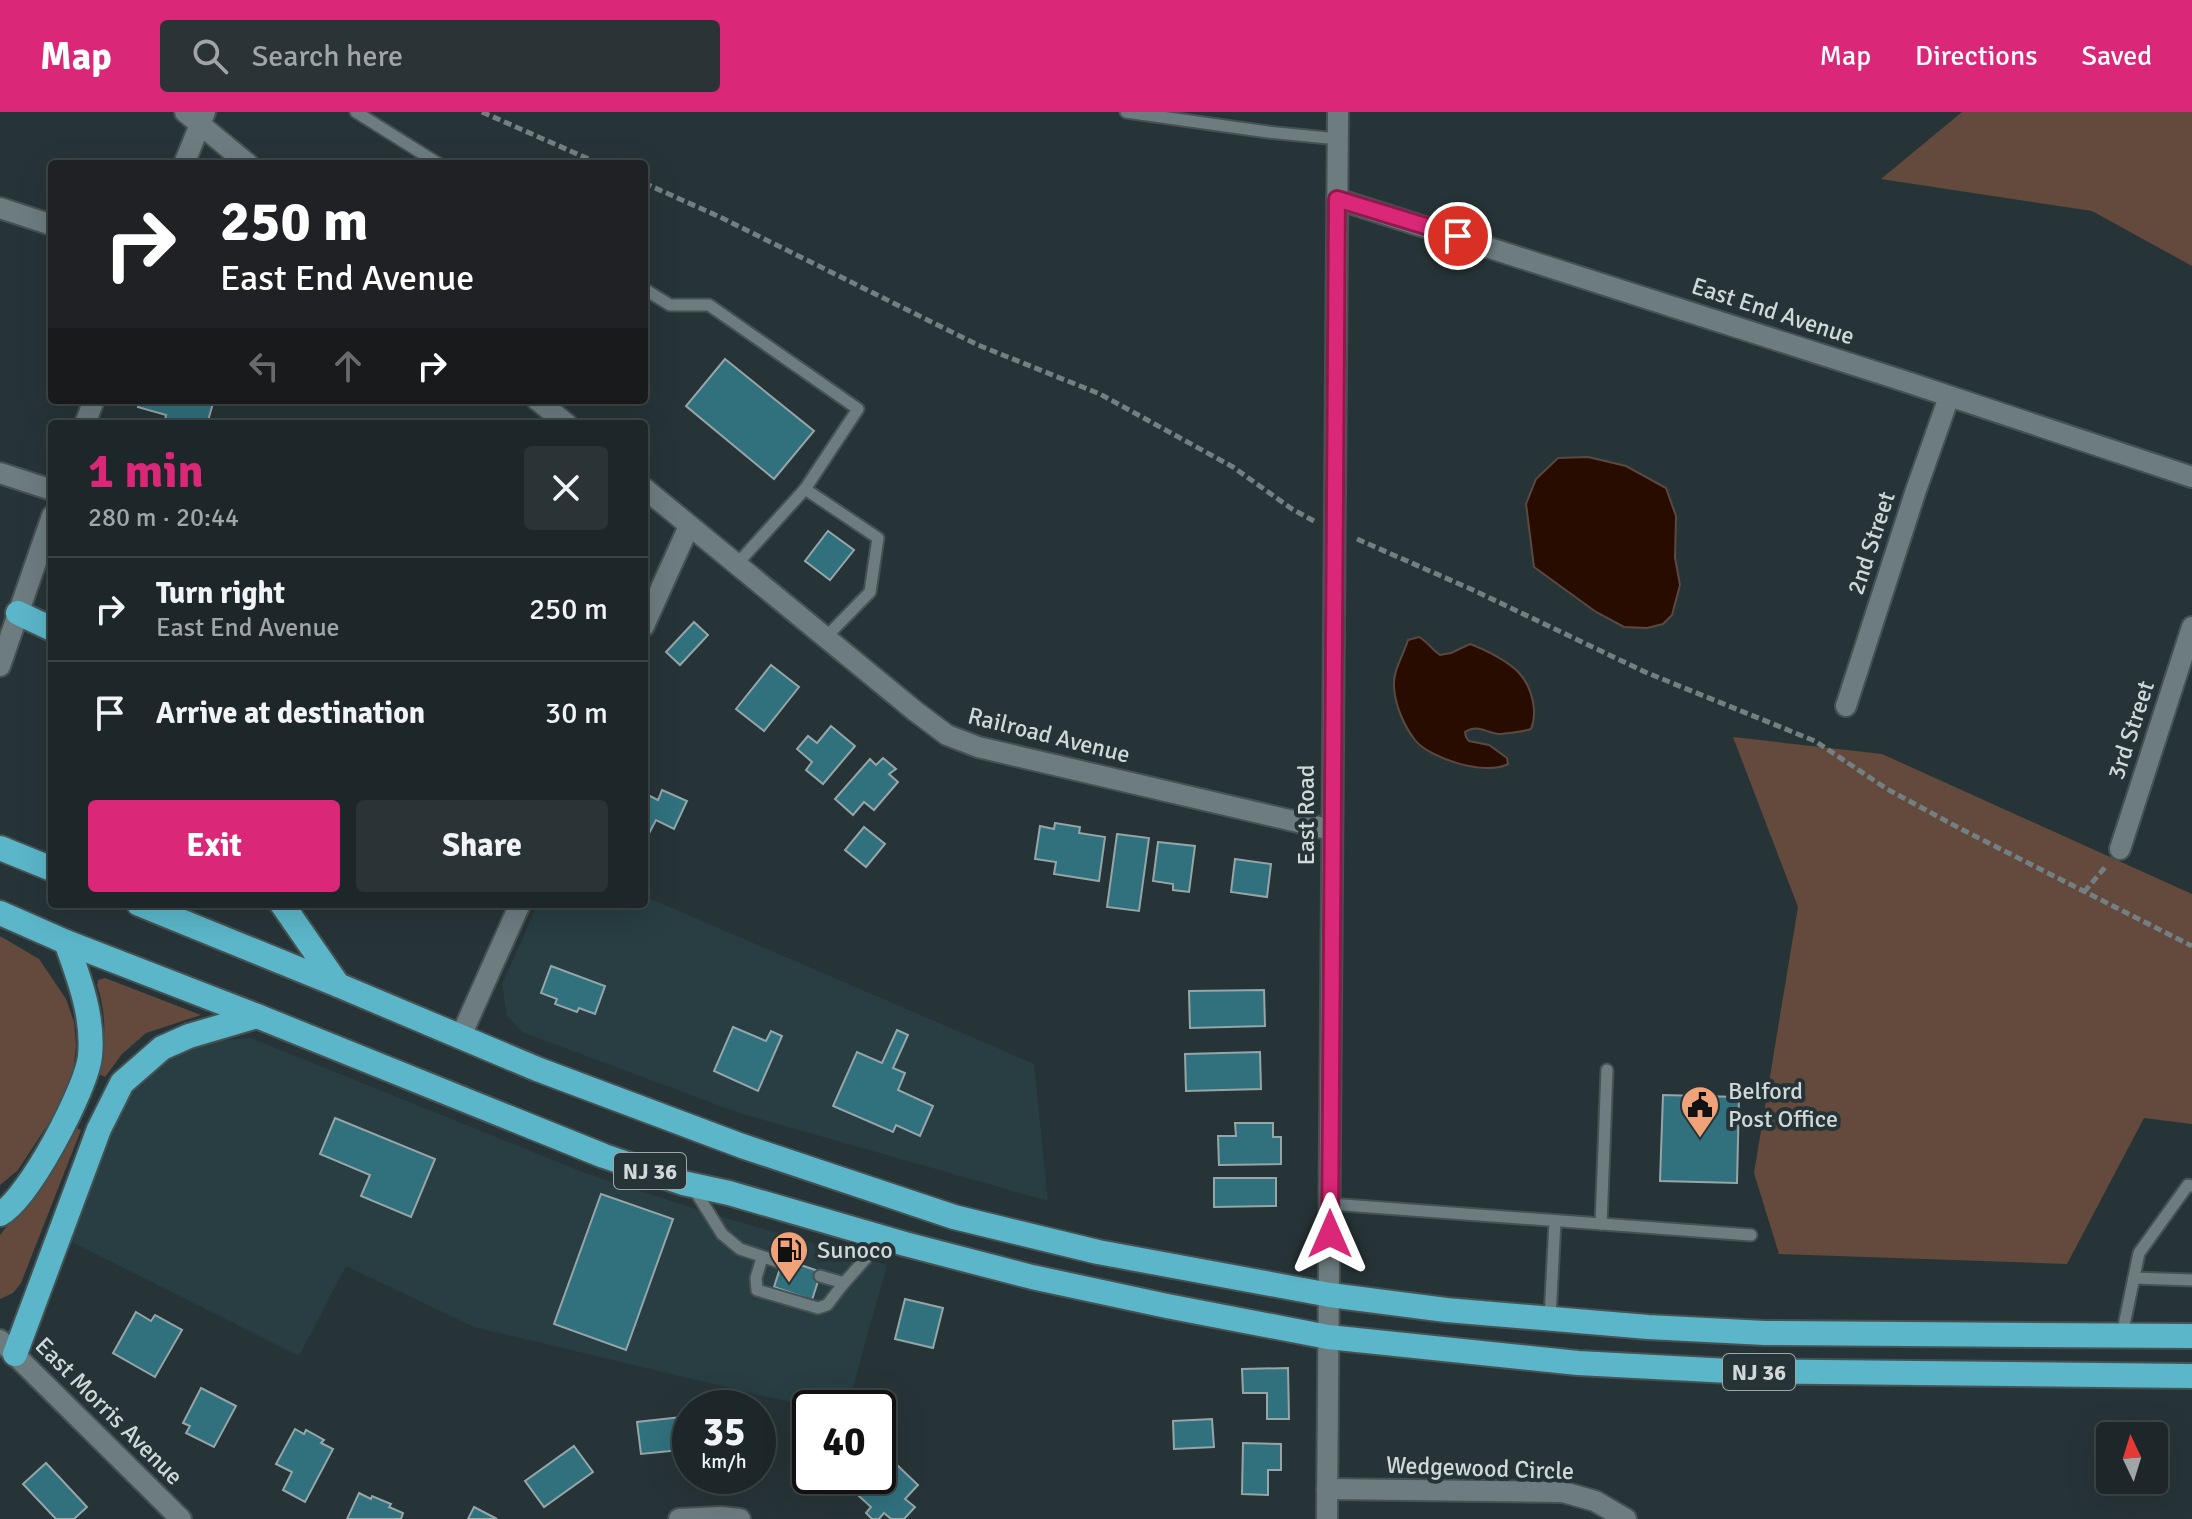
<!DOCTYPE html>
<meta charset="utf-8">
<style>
:root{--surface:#1d2729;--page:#2a3335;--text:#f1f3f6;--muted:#a0a5a8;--line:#3b4446;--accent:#db2777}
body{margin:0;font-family:Signika,sans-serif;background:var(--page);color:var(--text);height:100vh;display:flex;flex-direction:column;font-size:30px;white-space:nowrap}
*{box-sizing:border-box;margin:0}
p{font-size:26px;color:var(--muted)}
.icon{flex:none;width:44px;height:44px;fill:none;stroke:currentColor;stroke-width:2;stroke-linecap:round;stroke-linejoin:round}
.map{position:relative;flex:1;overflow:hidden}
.panel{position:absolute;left:48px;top:308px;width:600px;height:488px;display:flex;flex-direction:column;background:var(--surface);border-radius:8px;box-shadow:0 8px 32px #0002,0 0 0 2px var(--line)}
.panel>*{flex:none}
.hud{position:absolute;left:48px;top:48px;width:600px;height:244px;border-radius:8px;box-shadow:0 8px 32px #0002,0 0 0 2px var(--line);background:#202124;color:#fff;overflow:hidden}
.needle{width:52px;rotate:356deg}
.controls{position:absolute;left:2096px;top:1310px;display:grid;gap:16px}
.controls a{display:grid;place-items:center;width:72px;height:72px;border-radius:8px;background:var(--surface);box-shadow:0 8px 32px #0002,0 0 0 2px var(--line);font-size:40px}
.speed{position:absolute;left:672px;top:1278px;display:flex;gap:16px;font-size:40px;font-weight:700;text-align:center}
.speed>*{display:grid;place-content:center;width:104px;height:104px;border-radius:50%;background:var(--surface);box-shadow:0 8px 32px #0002,0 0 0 2px var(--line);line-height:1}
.speed small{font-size:20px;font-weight:400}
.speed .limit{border:4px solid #111;border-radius:12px;background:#fff;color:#111}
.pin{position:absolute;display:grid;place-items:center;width:68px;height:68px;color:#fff;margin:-34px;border:4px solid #fff;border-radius:50%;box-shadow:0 2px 8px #0007}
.me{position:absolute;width:88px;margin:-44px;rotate:0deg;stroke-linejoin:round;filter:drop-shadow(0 0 6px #0008)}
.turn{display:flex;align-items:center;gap:28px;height:168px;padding:0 40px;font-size:36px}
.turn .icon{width:104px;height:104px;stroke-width:2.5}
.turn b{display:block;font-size:56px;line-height:68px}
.lanes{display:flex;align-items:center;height:76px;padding:0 40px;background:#0003;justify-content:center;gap:40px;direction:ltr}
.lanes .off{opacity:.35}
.round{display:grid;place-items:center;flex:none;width:84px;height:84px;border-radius:8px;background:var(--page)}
.summary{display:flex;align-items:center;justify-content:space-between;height:136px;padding:0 40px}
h1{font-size:48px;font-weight:800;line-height:60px;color:var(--accent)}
.button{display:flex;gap:16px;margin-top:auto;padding:16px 40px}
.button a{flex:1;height:92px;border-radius:8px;background:var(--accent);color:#fff;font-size:32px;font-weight:800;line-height:92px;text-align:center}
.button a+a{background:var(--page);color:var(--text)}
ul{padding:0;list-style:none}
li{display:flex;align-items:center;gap:24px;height:104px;padding:0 40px;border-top:2px solid var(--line)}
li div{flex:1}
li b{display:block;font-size:30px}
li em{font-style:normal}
header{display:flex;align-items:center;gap:48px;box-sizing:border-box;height:112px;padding:0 40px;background:var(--accent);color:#fff}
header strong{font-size:38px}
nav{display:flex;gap:44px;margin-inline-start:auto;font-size:28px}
.search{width:560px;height:72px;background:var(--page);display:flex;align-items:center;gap:20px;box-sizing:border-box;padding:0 28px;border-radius:8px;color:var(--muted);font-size:30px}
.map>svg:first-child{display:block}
</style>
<header>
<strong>Map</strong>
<div class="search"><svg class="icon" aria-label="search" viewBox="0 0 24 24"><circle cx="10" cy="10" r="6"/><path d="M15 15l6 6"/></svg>Search here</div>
<nav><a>Map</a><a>Directions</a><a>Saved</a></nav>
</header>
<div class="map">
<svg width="2192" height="1407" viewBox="0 0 2192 1407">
<rect width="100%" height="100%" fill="#273437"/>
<!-- built -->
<g fill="#283e42">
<polygon points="644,784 1034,952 1048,1089 739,1001 522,920 507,904 502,872 538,792 644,792"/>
<polygon points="251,926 585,1061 705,1100 887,1153 847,1296 815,1296 474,1215 346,1154 299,1244 72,1130 112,1017 134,975 165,945 209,929"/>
</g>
<!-- green -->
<g fill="#634a3c">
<polygon points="1962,0 2192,0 2192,154 2092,99 1881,67"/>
<polygon points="1733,625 1882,642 2192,782 2192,1012 2144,1006 2067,1152 1779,1142 1754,1061 1798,795"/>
<polygon points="0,824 39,847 66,887 74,910 76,934 73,960 65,986 18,1058 0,1073"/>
<path d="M105,866L201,903L146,921L122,942L105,965L99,962C106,932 107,903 97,873L98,868Z"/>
<polygon points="74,1015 81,1018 21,1171 13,1181 0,1187 0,1123 33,1080"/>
</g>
<!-- water -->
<g fill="#280c00" stroke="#5a4941" stroke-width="2">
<polygon points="1588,345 1626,354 1666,376 1676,404 1675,446 1680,473 1672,503 1663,512 1647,516 1624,515 1596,500 1534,455 1526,392 1536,367 1558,346"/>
<path d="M1419,525C1428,530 1432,538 1440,543L1451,541L1470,532C1484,537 1510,550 1520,562C1532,576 1538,600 1531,617C1526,619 1504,622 1498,622C1485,620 1477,612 1465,620L1466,625L1469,629L1489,633L1507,646L1508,652C1486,664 1430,647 1415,628C1404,614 1395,593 1394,575C1393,557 1403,545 1408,528Z"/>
</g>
<!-- building -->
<g fill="#30717d" stroke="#96a5a8" stroke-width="2">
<polygon points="725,247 814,319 774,367 686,294"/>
<polygon points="140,288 214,288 207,312 175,312 165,309 166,303 138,295"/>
<polygon points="828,419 854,438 830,468 805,449"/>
<polygon points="694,510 708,523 680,553 666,540"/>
<polygon points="771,553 799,575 764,619 736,597"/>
<polygon points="831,614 855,634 823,672 806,658 812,650 797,637 808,624 817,631"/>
<polygon points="883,646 896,657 889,662 898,670 874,698 864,690 853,703 835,687 870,647 876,653"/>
<polygon points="662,678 687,689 674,717 656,708 644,731 644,681 658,688"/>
<polygon points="1055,711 1080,715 1079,721 1105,725 1099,769 1054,762 1056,750 1035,747 1040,714 1054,717"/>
<polygon points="864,715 885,732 866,755 845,738"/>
<polygon points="1117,722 1149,726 1139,799 1107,795"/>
<polygon points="1158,730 1195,734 1189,780 1173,778 1173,772 1153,769"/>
<polygon points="1235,747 1271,752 1267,785 1231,780"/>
<polygon points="551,854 605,874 595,902 579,896 577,900 555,892 557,887 541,881"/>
<polygon points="1264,878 1265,914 1190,916 1189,879"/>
<polygon points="733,915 766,929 771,919 782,924 758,979 714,959"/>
<polygon points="897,918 908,923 893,956 905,961 898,978 933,994 920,1024 896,1013 893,1020 833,994 857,940 882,951"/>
<polygon points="1260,940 1261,977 1186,979 1185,942"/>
<polygon points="1663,983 1739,985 1737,1071 1660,1069"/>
<polygon points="335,1006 435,1047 411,1105 361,1084 370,1063 320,1042"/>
<polygon points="1235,1011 1273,1011 1273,1025 1281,1025 1281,1052 1219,1053 1218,1024 1236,1024"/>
<polygon points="1214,1066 1276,1066 1276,1094 1214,1095"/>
<polygon points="601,1082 673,1107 626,1238 554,1212"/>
<polygon points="783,1147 821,1160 812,1188 774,1175"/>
<polygon points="905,1187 943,1196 933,1236 895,1227"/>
<polygon points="136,1200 151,1209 155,1203 182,1218 155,1265 113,1241"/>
<polygon points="1288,1256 1289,1307 1267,1307 1267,1281 1243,1281 1242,1257"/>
<polygon points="201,1276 236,1294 214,1335 186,1321 190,1314 183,1311"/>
<polygon points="690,1304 690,1337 641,1342 637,1310"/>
<polygon points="1212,1307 1214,1335 1174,1337 1173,1309"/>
<polygon points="758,1311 768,1312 766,1340 758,1339"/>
<polygon points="295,1317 304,1322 306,1318 324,1328 321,1331 333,1337 305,1390 283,1378 292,1360 276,1352"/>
<polygon points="1243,1331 1281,1332 1281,1358 1268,1358 1268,1383 1242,1382"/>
<polygon points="574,1334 593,1360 544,1395 525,1369"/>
<polygon points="46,1351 87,1395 74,1407 56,1407 23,1372"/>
<polygon points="896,1352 918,1373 905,1387 915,1395 904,1407 891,1407 884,1401 879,1407 872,1407 866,1401 871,1395 849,1375 859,1364 878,1364 878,1355 886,1362"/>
<polygon points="359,1381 371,1387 372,1384 391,1392 389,1395 403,1401 401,1407 347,1407"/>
<polygon points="474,1395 497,1407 468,1407"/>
</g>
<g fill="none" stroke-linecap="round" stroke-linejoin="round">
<!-- lane casing -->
<g stroke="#455152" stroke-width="15">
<g id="lane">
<polyline points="356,0 439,52"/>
<polyline points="1126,0 1268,20 1338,27"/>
<polyline points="644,177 670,193 709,193 858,297 805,377"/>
<polyline points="738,451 805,377 878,426 870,480 826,525"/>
<polyline points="694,1077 722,1122 740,1137 782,1151"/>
<polyline points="1330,1092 1751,1123"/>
<polyline points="1601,1112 1607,958"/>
<polyline points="762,1146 756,1166 757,1178 818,1196 827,1193 844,1171"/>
<polyline points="820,1164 844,1171 883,1127"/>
<polyline points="2134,1166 2192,1168"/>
<polyline points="1550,1206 1555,1109"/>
<polyline points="2122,1223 2139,1141 2188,1073 2192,1074"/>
</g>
</g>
<!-- street casing -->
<g stroke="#455152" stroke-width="24">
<g id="street">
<polyline points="185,0 248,52"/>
<polyline points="1337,87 1904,269 2192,365"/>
<polyline points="0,96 52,113"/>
<polyline points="537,288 567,312"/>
<polyline points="0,361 52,378"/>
<polyline points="644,376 915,599 947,623 978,635 1332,718"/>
<polyline points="644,514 689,414"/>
<polyline points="1846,594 1916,378 1949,285"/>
<polyline points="2120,737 2192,515"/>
<polyline points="460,926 520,792"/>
<polyline points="0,1228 181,1407"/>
<polyline points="1327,1377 1563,1380 1595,1389 1626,1407"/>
<polyline points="679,1407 721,1405 740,1407"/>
</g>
</g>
<!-- secondary casing -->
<g stroke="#455152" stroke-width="24">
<g id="secondary">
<polyline points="184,52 205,0"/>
<polyline points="85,312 94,288"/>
<polyline points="0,554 52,404"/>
<polyline points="1327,1407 1338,0"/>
</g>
</g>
<!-- highway casing -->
<g stroke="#455152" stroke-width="28">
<g id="highway">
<polyline points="18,501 52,517"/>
<polyline points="0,736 52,757"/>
<polyline points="139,792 338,873 537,957 742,1034 954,1105 1098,1140 1330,1183 1446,1198 1648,1215 1765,1221 2192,1224"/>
<polyline points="282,792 338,873"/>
<polyline points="0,801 66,830 257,904 604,1044 683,1071 729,1081 905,1132 1032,1165 1167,1194 1328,1225 1578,1251 1730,1259 2192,1264"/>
<path d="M0,1102C28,1088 87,976 90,944C94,905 79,866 66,830"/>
<polyline points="15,1242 99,1017 122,971 162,936 189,924 257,904"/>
</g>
</g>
<!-- path -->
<g stroke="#747f81" stroke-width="5" stroke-dasharray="8 4" stroke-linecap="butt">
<polyline points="482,0 600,52"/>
<polyline points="644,71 720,105 978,233 1100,282 1233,355 1292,397 1314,409"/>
<polyline points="1357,427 1473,478 1645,560 1815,629 1887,677 1961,717 2192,834"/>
<polyline points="2084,780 2107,753"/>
</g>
<!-- lane -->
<use href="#lane" stroke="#6d7c7f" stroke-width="11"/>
<!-- street -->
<use href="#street" stroke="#6d7c7f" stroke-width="20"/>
<!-- secondary -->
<use href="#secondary" stroke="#6d7c7f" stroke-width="20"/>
<!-- highway -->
<use href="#highway" stroke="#5ab6c8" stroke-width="24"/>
</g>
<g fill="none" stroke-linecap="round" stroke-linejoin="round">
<!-- route casing -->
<g stroke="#8e194d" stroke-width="20">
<polyline id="route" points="1330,1122 1337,87 1458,124"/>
</g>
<!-- route -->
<use href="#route" stroke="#db2777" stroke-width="14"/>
</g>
<!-- icons -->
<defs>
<g id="civic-pin" transform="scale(2)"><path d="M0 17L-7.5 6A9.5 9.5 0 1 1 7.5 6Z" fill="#f0a378" stroke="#273437"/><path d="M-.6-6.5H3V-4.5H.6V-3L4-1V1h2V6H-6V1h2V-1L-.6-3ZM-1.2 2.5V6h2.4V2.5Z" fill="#111"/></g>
<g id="fuel-pin" transform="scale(2)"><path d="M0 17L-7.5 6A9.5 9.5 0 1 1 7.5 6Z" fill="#f0a378" stroke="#273437"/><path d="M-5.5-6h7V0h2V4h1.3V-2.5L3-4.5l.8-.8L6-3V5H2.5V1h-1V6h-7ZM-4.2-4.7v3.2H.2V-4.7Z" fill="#111"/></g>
</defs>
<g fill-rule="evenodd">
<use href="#civic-pin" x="1700" y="993"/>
<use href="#fuel-pin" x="789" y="1138"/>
</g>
<g text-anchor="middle" stroke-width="8" stroke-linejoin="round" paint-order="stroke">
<!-- shield labels -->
<g fill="#273437" stroke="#9da7a8" stroke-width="2">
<rect x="614" y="1041" width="72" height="36" rx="6"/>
<rect x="1723" y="1242" width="72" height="36" rx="6"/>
</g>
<g font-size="22" font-weight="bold" fill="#d0d8d9">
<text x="650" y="1067">NJ 36</text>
<text x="1759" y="1268">NJ 36</text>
</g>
<!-- street labels -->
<g font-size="24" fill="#d0d8d9" stroke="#273437">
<text transform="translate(1773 199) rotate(18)" y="8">East End Avenue</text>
<text transform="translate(1871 431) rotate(-72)" y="8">2nd Street</text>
<text transform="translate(2131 618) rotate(-72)" y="8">3rd Street</text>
<text transform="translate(1049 623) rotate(14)" y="8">Railroad Avenue</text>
<text transform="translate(1306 703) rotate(-90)" y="8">East Road</text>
<text transform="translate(109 1299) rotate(45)" y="8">East Morris Avenue</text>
<text transform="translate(1480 1356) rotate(2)" y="8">Wedgewood Circle</text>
</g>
<!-- poi labels -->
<g font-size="24" fill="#d0d8d9" stroke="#273437" text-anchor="start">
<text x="1728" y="987">Belford<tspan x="1728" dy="28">Post Office</tspan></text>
<text x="817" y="1146">Sunoco</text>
</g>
</g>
</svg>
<div class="controls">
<a><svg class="needle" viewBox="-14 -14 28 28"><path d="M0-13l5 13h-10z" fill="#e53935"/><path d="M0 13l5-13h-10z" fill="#a0a5a8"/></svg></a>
</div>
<div class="speed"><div>35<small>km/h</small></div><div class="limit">40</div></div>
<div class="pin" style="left:1458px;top:124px;background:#d93025"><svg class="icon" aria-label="arrive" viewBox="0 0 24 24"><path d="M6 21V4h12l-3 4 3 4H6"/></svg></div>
<svg class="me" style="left:1330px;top:1122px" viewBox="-20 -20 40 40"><path d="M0-17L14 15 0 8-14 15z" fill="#db2777" stroke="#fff" stroke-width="4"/></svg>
<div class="hud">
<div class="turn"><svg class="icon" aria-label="right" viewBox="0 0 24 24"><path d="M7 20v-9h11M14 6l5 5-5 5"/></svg><div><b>250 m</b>East End Avenue</div></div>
<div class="lanes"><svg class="icon off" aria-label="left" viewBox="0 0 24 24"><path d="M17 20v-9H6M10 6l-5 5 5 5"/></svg><svg class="icon off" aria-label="ahead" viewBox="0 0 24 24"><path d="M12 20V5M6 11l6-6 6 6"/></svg><svg class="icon" aria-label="right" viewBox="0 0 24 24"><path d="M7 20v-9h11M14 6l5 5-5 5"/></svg></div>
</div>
<section class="panel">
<div class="summary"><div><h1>1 min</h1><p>280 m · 20:44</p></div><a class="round"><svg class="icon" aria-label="close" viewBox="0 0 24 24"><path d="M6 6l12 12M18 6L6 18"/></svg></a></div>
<ul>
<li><svg class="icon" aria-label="right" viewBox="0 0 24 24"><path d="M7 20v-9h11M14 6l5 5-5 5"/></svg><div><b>Turn right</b><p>East End Avenue</p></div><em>250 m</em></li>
<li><svg class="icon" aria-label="arrive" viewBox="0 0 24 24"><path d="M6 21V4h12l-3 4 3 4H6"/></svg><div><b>Arrive at destination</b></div><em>30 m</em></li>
</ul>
<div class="button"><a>Exit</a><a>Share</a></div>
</section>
</div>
